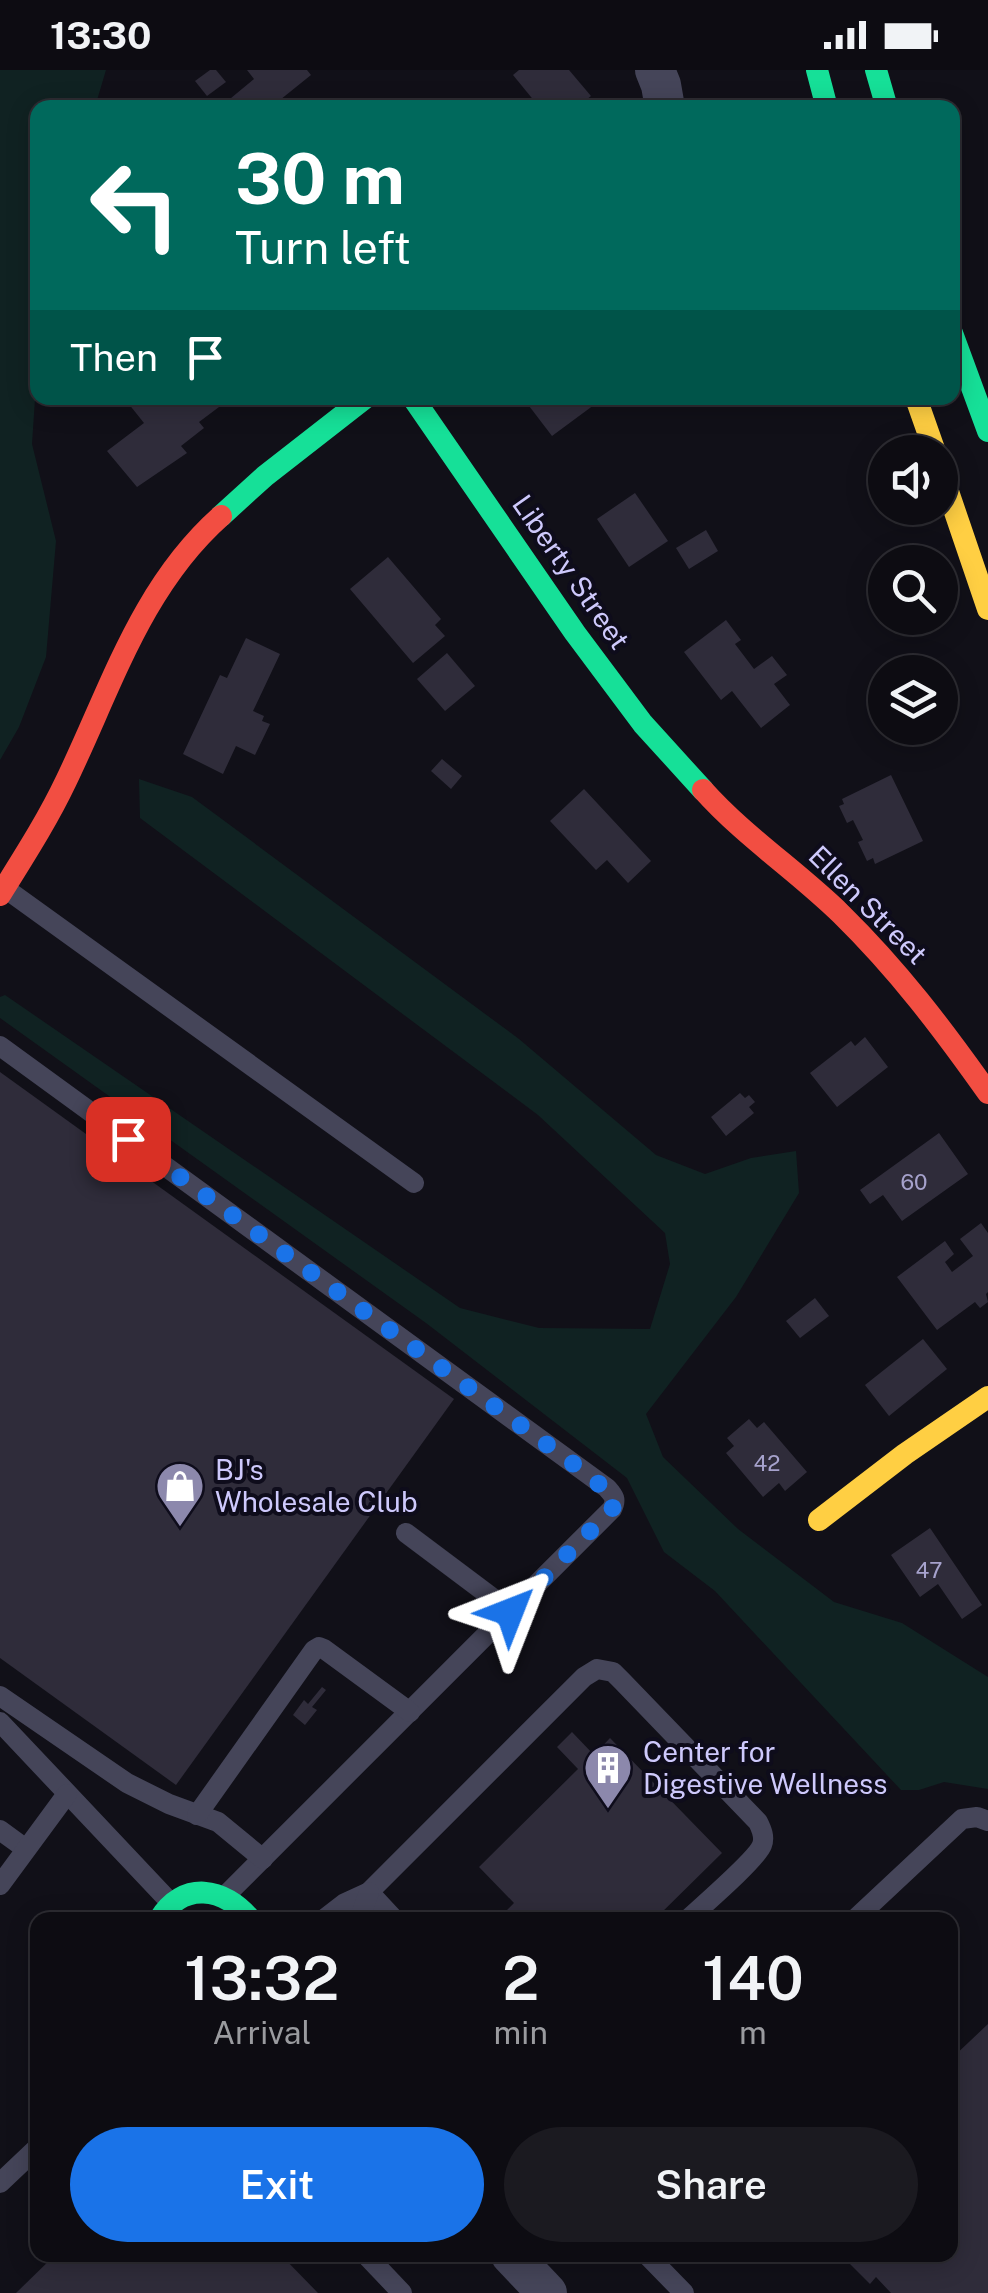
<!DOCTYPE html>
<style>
:root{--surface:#0d0c12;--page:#1b1a20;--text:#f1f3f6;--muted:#9a9b9f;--line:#2d2c32;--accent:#1a73e8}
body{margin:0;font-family:"Public Sans",sans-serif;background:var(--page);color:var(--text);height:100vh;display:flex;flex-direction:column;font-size:38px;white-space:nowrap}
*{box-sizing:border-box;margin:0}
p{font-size:32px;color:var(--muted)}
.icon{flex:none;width:55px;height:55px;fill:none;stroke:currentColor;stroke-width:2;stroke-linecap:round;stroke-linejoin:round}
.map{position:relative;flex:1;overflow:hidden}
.side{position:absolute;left:30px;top:1842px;width:928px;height:350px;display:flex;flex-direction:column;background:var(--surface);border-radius:20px;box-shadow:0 5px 25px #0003,0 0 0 2px var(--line)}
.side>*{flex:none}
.banner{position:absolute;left:30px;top:30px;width:930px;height:305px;border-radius:20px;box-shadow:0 5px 25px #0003,0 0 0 2px var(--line);background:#00695c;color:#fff;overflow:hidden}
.controls{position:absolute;left:868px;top:365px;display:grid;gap:20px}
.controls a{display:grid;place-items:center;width:90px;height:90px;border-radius:50%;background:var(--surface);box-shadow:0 5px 25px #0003,0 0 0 2px var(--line);font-size:50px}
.pin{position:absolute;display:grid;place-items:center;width:85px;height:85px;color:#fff;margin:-42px;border-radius:20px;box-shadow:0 5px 15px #0006}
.me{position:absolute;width:110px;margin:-55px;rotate:45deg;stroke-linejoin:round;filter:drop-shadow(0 0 8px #0008)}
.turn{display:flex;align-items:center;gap:35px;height:210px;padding:0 40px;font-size:45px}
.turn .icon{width:130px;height:130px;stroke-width:2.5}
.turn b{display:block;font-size:70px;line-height:85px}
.then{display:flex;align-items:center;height:95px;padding:0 40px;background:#0003;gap:20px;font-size:38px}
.eta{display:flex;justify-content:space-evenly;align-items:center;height:170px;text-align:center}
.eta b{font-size:60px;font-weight:600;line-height:70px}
.action{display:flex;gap:20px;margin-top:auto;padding:20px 40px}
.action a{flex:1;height:115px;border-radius:60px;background:var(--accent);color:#fff;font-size:40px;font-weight:600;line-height:115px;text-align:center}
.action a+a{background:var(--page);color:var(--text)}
.status{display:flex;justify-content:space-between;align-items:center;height:70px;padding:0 50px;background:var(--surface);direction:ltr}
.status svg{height:28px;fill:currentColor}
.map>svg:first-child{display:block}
</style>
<div class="status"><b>13:30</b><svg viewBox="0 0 49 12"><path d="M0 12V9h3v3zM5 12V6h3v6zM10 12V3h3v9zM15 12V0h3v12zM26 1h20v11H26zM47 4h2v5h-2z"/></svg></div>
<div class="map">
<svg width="988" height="2223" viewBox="0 0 988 2223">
<rect width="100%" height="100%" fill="#111018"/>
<!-- green -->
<g fill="#102222">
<polygon points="0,0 106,0 95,37 38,38 38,284 32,374 56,471 46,587 19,657 0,690"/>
<polygon points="139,709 192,727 519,969 656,1085 705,1104 751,1088 796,1081 799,1123 736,1227 646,1344 663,1387 738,1459 834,1532 902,1553 988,1607 988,1719 944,1712 919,1720 901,1720 715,1521 664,1482 627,1408 426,1253 0,948 0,927 5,925 460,1238 539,1258 650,1259 670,1194 665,1163 538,1045 140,748"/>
</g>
<!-- building -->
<g fill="#2f2c3a">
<polygon points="210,0 216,0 226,12 207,26 195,11"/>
<polygon points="247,0 307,0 311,5 270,38 219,38 254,9"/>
<polygon points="519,0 569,0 591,26 576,38 540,38 513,5"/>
<polygon points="124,328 231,328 199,352 204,358 181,376 187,383 137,417 107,381 144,353"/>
<polygon points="523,328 595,328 598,332 552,366"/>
<polygon points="635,423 668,471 629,497 597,449"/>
<polygon points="706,460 718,481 689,499 676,478"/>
<polygon points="388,487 441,549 435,555 445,566 413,593 350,519"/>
<polygon points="726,550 741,570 735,574 754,599 772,586 787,605 774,614 790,635 761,658 732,621 721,630 684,582"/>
<polygon points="246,568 280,584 253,641 264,646 262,651 270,654 255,685 236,676 223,704 183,684 220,605 227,608"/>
<polygon points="447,583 475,616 445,641 417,609"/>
<polygon points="442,689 462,706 451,719 431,701"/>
<polygon points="891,705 923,771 875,794 873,788 867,791 858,772 863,770 853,750 847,753 839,736 844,734 842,729"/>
<polygon points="584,719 651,791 628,813 607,790 596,800 550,751"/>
<polygon points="865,967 888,997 837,1037 810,1003 851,971 855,976"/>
<polygon points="0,1002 454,1329 176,1715 0,1588"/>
<polygon points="740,1023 745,1028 749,1025 755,1032 749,1037 754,1043 726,1066 711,1047"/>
<polygon points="939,1063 968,1104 902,1151 883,1125 870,1134 860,1120"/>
<polygon points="981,1153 988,1163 988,1222 986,1224 988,1232 980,1238 975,1232 937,1260 897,1207 945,1171 954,1184 945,1192 952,1202 973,1186 960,1169"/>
<polygon points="815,1228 829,1246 800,1268 786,1251"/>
<polygon points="923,1269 947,1299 889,1346 865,1315"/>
<polygon points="749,1349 757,1358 764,1352 807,1402 785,1421 779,1413 763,1427 726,1383 734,1376 727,1368"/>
<polygon points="930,1458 982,1535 962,1549 938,1514 920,1527 891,1485"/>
<polygon points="322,1617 326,1620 312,1637 317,1640 305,1655 293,1645 304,1630 308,1634"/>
<polygon points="572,1662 594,1685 610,1668 722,1783 654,1850 513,1850 505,1842 514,1833 479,1797 578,1699 557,1677"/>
<polygon points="988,1954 988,2223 891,2223 876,2207 870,2214 841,2185 950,2185 950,1990"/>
<polygon points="55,2185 281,2185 318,2223 16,2223"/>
</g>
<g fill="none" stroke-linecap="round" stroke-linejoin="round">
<!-- lane -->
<g stroke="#454559" stroke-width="20">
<polyline points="6,819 414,1113"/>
<path d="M0,976L607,1418C614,1426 617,1429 612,1439L225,1826"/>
<polyline points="406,1463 510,1541"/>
<polyline points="0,1626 127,1713 169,1734 218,1752 263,1789"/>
<polyline points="0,1652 169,1831"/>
<polyline points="197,1745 314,1580 319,1577 324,1579 410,1642"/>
<polyline points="0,1760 26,1779"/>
<polyline points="0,1815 67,1724"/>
<polyline points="369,1822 395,1850"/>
<path d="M323,1850L345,1833L369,1822L584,1607L597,1599L613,1602L622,1611L758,1752C762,1760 765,1767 762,1775C757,1789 701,1837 687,1850"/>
<polyline points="359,1850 369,1822"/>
<polyline points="854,1850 962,1749 977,1747 988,1751"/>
<polyline points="0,2113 38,2077"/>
<polyline points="366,2185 402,2223"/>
<polyline points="647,2185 684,2223"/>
</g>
<!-- street -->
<g stroke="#454559" stroke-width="40">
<polyline points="655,0 661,15 665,38"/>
<polyline points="511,2185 547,2223"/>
</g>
<!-- fast -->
<g stroke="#16e098" stroke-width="22">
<polyline points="817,0 827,38"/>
<polyline points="876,0 887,38"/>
<polyline points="952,263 988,361"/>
<polyline points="413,328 575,563 643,654 703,720"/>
<polyline points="221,446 265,406 365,328"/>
<path d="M159,1850C183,1810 224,1817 251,1850"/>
</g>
<!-- slow -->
<g stroke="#ffcf43" stroke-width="22">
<polyline points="916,328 935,382"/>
<polyline points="940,398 988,539"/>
<polyline points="819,1450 905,1384 988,1327"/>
</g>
<!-- jam -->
<g stroke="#f24e42" stroke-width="22">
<path d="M703,720C744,766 797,801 841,844C898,900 942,958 988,1023"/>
<path d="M0,825C23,788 47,751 66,711C111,618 141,517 221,446"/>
</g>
</g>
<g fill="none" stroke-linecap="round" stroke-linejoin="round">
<!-- route -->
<polyline stroke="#1a73e8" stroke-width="18" stroke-dasharray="0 32.4" points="128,1069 575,1395 614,1426 615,1433 612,1439 510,1542"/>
</g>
<!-- icons -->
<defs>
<g id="shop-pin" transform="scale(2.5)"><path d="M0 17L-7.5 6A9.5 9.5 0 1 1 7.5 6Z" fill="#8c88ac" stroke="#0e0c1b"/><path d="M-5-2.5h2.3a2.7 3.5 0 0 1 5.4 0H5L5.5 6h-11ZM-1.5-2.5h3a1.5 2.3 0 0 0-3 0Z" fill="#fff"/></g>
<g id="building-pin" transform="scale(2.5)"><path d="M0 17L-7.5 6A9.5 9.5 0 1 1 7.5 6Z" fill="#8c88ac" stroke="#0e0c1b"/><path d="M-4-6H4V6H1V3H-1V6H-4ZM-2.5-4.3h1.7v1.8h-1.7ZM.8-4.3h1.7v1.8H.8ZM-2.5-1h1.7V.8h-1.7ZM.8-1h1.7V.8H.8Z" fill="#fff"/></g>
</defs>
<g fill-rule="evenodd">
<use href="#shop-pin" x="180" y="1416"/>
<use href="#building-pin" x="608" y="1698"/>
</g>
<g text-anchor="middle" stroke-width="8" stroke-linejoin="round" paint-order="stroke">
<!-- number labels -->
<g font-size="22" fill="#a6a2cc">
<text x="914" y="1120">60</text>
<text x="767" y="1401">42</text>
<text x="929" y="1508">47</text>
</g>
<!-- street labels -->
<g font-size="28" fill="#cec9fc" stroke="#0e0c1b">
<text transform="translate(571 502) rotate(55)" y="10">Liberty Street</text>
<text transform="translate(868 835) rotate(45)" y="10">Ellen Street</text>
</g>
<!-- poi labels -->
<g font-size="28" fill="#cec9fc" stroke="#0e0c1b" text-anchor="start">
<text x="215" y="1410">BJ's<tspan x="215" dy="32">Wholesale Club</tspan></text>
<text x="643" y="1692">Center for<tspan x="643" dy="32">Digestive Wellness</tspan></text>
</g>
</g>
</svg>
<div class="controls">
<a><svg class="icon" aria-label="sound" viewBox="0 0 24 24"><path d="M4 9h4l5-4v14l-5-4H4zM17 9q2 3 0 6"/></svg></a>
<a><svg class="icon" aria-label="search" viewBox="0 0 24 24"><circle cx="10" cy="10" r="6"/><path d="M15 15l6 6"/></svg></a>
<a><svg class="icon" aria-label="layers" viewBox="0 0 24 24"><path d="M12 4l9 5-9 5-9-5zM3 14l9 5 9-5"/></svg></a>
</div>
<div class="pin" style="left:128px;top:1069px;background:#d93025"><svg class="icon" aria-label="arrive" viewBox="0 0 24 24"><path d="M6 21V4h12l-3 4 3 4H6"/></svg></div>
<svg class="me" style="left:510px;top:1542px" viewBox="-20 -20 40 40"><path d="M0-17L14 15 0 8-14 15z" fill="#1a73e8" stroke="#fff" stroke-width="4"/></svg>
<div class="banner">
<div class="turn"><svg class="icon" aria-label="left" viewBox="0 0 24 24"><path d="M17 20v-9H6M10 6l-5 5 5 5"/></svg><div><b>30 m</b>Turn left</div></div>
<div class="then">Then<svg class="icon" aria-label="arrive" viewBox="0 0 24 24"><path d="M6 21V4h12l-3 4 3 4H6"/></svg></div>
</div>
<section class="side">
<div class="eta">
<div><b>13:32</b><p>Arrival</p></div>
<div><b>2</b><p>min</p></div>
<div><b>140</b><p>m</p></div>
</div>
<div class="action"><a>Exit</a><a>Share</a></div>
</section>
</div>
